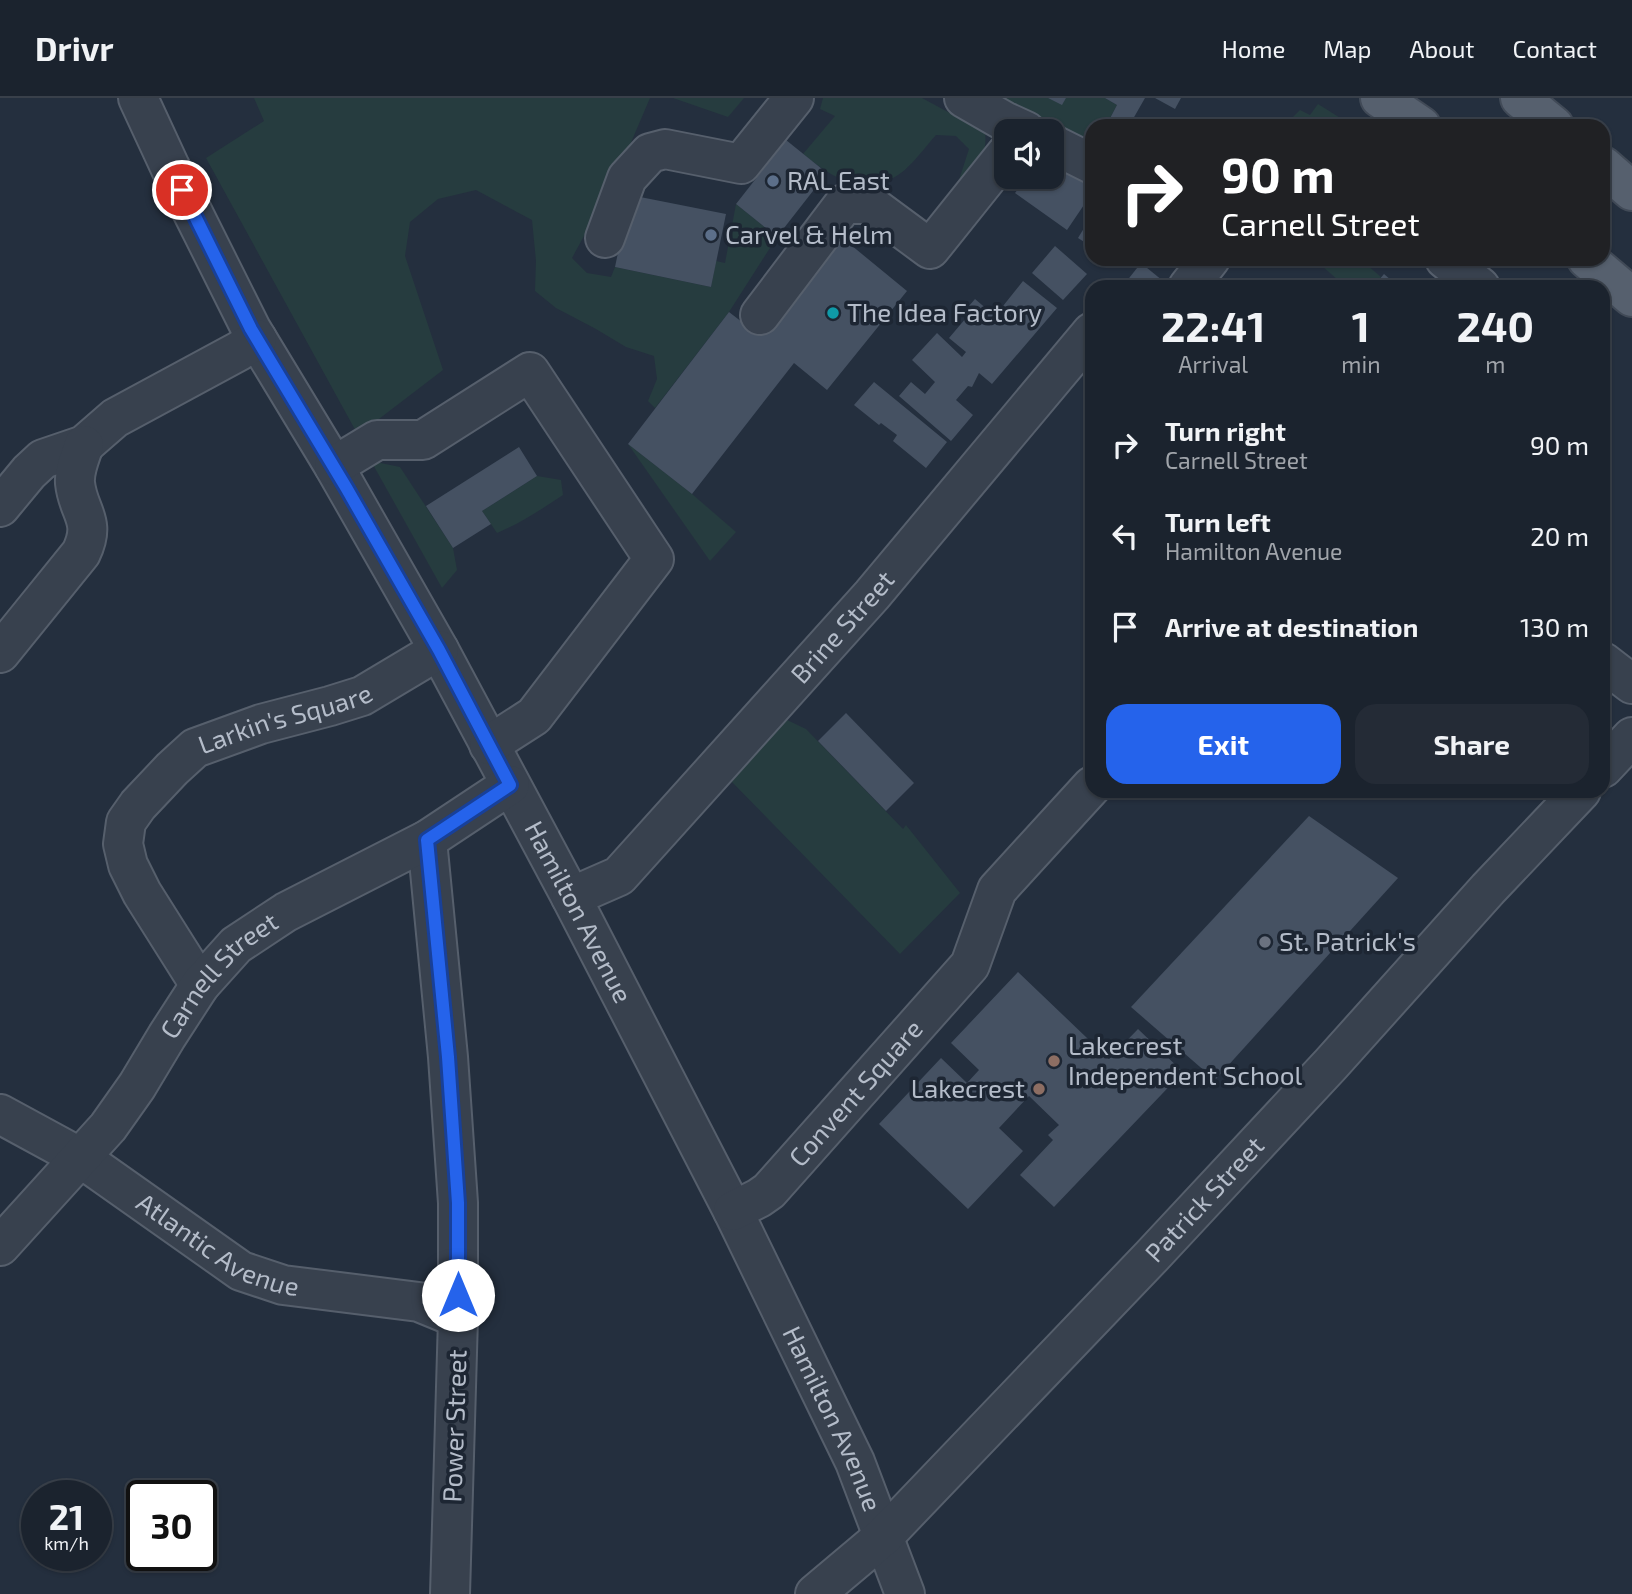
<!DOCTYPE html>
<style>
:root{--surface:#1b232e;--page:#242b36;--text:#f1f3f6;--muted:#a0a4aa;--line:#39404a;--accent:#2563eb}
body{margin:0;font-family:"Exo 2",sans-serif;background:var(--page);color:var(--text);height:100vh;display:flex;flex-direction:column;font-size:26px;white-space:nowrap}
*{box-sizing:border-box;margin:0}
p{font-size:23px;color:var(--muted)}
.icon{flex:none;width:38px;height:38px;fill:none;stroke:currentColor;stroke-width:2;stroke-linecap:round;stroke-linejoin:round}
.map{position:relative;flex:1;overflow:hidden}
.details{position:absolute;left:1085px;top:182px;width:525px;height:518px;display:flex;flex-direction:column;background:var(--surface);border-radius:21px;box-shadow:0 2px 5px #0004,0 0 0 2px var(--line)}
.details>*{flex:none}
.top-card{position:absolute;left:1085px;top:21px;width:525px;height:147px;border-radius:21px;box-shadow:0 2px 5px #0004,0 0 0 2px var(--line);background:#202124;color:#fff;overflow:hidden}
.buttons{position:absolute;left:994px;top:21px;display:grid;gap:14px}
.buttons a{display:grid;place-items:center;width:70px;height:70px;border-radius:14px;background:var(--surface);box-shadow:0 2px 5px #0004,0 0 0 2px var(--line);font-size:35px}
.speed{position:absolute;left:21px;top:1382px;display:flex;gap:14px;font-size:35px;font-weight:700;text-align:center}
.speed>*{display:grid;place-content:center;width:91px;height:91px;border-radius:50%;background:var(--surface);box-shadow:0 2px 5px #0004,0 0 0 2px var(--line);line-height:1}
.speed small{font-size:18px;font-weight:400}
.speed .limit{border:4px solid #111;border-radius:10px;background:#fff;color:#111}
.pin{position:absolute;display:grid;place-items:center;width:60px;height:60px;color:#fff;margin:-30px;border:4px solid #fff;border-radius:50%;box-shadow:0 2px 7px #0007}
.me{position:absolute;width:77px;margin:-38px;rotate:0deg;stroke-linejoin:round;filter:drop-shadow(0 0 5px #0008)}
.turn{display:flex;align-items:center;gap:24px;height:147px;padding:0 21px;font-size:32px}
.turn .icon{width:91px;height:91px;stroke-width:2.5}
.turn b{display:block;font-size:49px;line-height:60px}
.eta{display:flex;justify-content:space-evenly;align-items:center;height:119px;text-align:center}
.eta b{font-size:42px;font-weight:700;line-height:49px}
.button{display:flex;gap:14px;margin-top:auto;padding:14px 21px}
.button a{flex:1;height:80px;border-radius:21px;background:var(--accent);color:#fff;font-size:28px;font-weight:700;line-height:80px;text-align:center}
.button a+a{background:var(--page);color:var(--text)}
ul{padding:0;list-style:none}
li{display:flex;align-items:center;gap:21px;height:91px;padding:0 21px}
li div{flex:1}
li b{display:block;font-size:26px}
li em{font-style:normal}
header{display:flex;align-items:center;gap:42px;box-sizing:border-box;height:98px;padding:0 35px;background:var(--surface);border-bottom:2px solid var(--line)}
header strong{font-size:33px}
nav{display:flex;gap:38px;margin-inline-start:auto;font-size:24px}
.map>svg:first-child{display:block}
</style>
<header>
<strong>Drivr</strong>
<nav><a>Home</a><a>Map</a><a>About</a><a>Contact</a></nav>
</header>
<div class="map">
<svg width="1632" height="1496" viewBox="0 0 1632 1496">
<rect width="100%" height="100%" fill="#242f3e"/>
<!-- green -->
<g fill="#263c3f">
<polygon points="254,0 650,0 618,75 572,160 587,175 611,179 615,169 711,189 716,163 725,165 736,106 777,139 729,214 655,310 648,303 657,281 654,258 626,249 596,231 556,210 535,193 536,163 532,122 476,92 438,101 410,124 405,158 443,272 358,337 206,60 264,23"/>
<polygon points="673,0 744,0 728,19"/>
<path d="M823,0H922L985,34C989,66 966,83 946,104L958,85L969,51L956,38L936,37C926,48 910,70 898,77C862,100 832,79 803,56L835,18L820,11Z"/>
<polygon points="1000,0 1048,0 1062,6 1066,0 1105,0 1117,7 1106,28 1092,28 1092,50 1052,30"/>
<polygon points="1318,6 1353,28 1284,28 1300,12 1310,17"/>
<polygon points="1314,161 1360,161 1381,179 1373,189 1346,189"/>
<polygon points="628,346 692,396 736,434 710,463"/>
<polygon points="371,363 400,369 453,450 457,472 442,490"/>
<path d="M537,378L561,382L563,397C542,411 521,425 497,435L482,413Z"/>
<polygon points="785,621 806,631 903,731 906,727 960,795 900,856 731,683"/>
</g>
<!-- building -->
<g fill="#455162">
<polygon points="1048,0 1066,0 1062,7"/>
<polygon points="1105,0 1145,0 1129,28 1106,28 1117,7"/>
<polygon points="1155,0 1181,0 1175,11"/>
<polygon points="786,42 827,75 777,139 736,106"/>
<polygon points="1052,62 1092,90 1092,95 1067,132 1015,95 1027,79 1052,79"/>
<polygon points="630,97 726,116 711,189 615,169"/>
<polygon points="1092,117 1092,149 1078,140"/>
<polygon points="840,138 907,193 827,292 794,265 692,396 628,346 729,214 760,238"/>
<polygon points="1055,148 1087,176 1063,202 1032,175"/>
<polygon points="1141,165 1168,187 1167,189 1122,189"/>
<polygon points="1384,176 1399,189 1373,189"/>
<polygon points="1023,183 1057,210 992,286 979,275 972,289 968,288 956,302 973,317 951,343 899,298 911,284 925,296 935,284 912,262 937,235 962,259 966,254 949,240 966,220 962,216 975,201 995,218"/>
<polygon points="874,284 947,344 926,370 893,343 897,337 881,325 879,327 854,307"/>
<polygon points="519,349 537,378 482,413 491,426 453,450 426,408"/>
<polygon points="846,615 914,685 886,713 818,643"/>
<polygon points="1309,718 1398,780 1215,982 1131,909"/>
<polygon points="1018,874 1109,961 1138,931 1183,974 1054,1109 1020,1077 1053,1042 1048,1037 1059,1027 1029,998 999,1030 1023,1053 968,1111 879,1026 941,960 967,985 979,972 951,945"/>
</g>
<g fill="none" stroke-linecap="round" stroke-linejoin="round">
<!-- minor casing -->
<g stroke="#565f6c" stroke-width="42">
<g id="minor">
<path id="s1" d="M138,0L170,69L251,231L334,368L439,552L571,799L733,1113L855,1364L905,1496"/>
<polyline points="964,0 1004,23 1026,33"/>
<polyline points="1052,46 1092,66"/>
<polyline points="605,140 627,80 650,55 665,51 741,66 794,0"/>
<polyline points="1445,161 1480,189"/>
<polyline points="1188,189 1210,161"/>
<polyline points="760,217 844,106 869,106 930,151 1006,56"/>
<polyline points="334,368 377,342 423,342 530,274 654,461 534,618 489,647"/>
<polyline points="0,409 29,374 43,361 84,347 115,320 239,253 257,241"/>
<path d="M0,555L81,455C97,422 78,415 75,385C74,372 80,359 84,347"/>
<polyline points="1603,564 1632,586"/>
<polyline points="1603,670 1632,639"/>
<polyline points="427,742 448,959 458,1105 458,1220 450,1496"/>
<path id="s2" d="M571,799L619,778L872,497L1092,234"/>
<path id="s3" d="M200,887L142,795L128,767L123,746L126,724L138,707L172,671L195,650L261,626L330,608L362,598L439,552"/>
<path id="s4" d="M0,1016L81,1060L241,1173L283,1187L419,1204L458,1220"/>
<path id="s5" d="M733,1113L759,1100L769,1093L970,867L997,792L1092,688"/>
<path id="s6" d="M0,1148L108,1029L137,988L167,938L200,887L236,847L286,814L427,742L510,687"/>
<path id="s7" d="M815,1496L884,1438L1152,1158L1331,966L1488,791L1581,693"/>
</g>
</g>
<!-- major casing -->
<g stroke="#414a57" stroke-width="42">
<g id="major">
<polyline points="1380,0 1421,28"/>
<polyline points="1520,0 1554,28"/>
<polyline points="1603,68 1632,93"/>
<polyline points="1587,161 1632,199"/>
</g>
</g>
<!-- minor -->
<use href="#minor" stroke="#38414e" stroke-width="38"/>
<!-- major -->
<use href="#major" stroke="#56606e" stroke-width="38"/>
</g>
<g fill="none" stroke-linecap="round" stroke-linejoin="round">
<!-- route casing -->
<g stroke="#184099" stroke-width="18">
<polyline id="route" points="182,92 251,231 347,391 439,552 510,687 427,742 448,959 458,1105 458,1197"/>
</g>
<!-- route -->
<use href="#route" stroke="#2563eb" stroke-width="12"/>
</g>
<!-- markers -->
<g fill="#5c6f8a" stroke="#1d2633" stroke-width="2.5">
<circle cx="773" cy="83" r="7"/>
<circle cx="711" cy="137" r="7"/>
</g>
<circle fill="#0f9aa8" stroke="#1d2633" stroke-width="2.5" cx="833" cy="215" r="7"/>
<circle fill="#6b7280" stroke="#1d2633" stroke-width="2.5" cx="1265" cy="844" r="7"/>
<g fill="#8d6e63" stroke="#1d2633" stroke-width="2.5">
<circle cx="1054" cy="963" r="7"/>
<circle cx="1039" cy="991" r="7"/>
</g>
<g text-anchor="middle" stroke-width="7" stroke-linejoin="round" paint-order="stroke">
<!-- poi labels -->
<g font-size="26" fill="#b4bcc9" stroke="#1d2633" text-anchor="start">
<text x="787" y="92">RAL East</text>
<text x="725" y="146">Carvel &amp; Helm</text>
<text x="847" y="224">The Idea Factory</text>
<text x="1279" y="853">St. Patrick's</text>
<text x="1068" y="957">Lakecrest<tspan x="1068" dy="30">Independent School</tspan></text>
<text x="1025" y="1000" text-anchor="end">Lakecrest</text>
</g>
<!-- street labels -->
<g font-size="26" fill="#b4bcc9" stroke="#1d2633">
<text dy="9" stroke="none"><textPath href="#s2" startOffset="387">Brine Street</textPath></text>
<text dy="9" stroke="none"><textPath href="#s3" startOffset="380">Larkin's Square</textPath></text>
<text dy="9" stroke="none"><textPath href="#s1" startOffset="926">Hamilton Avenue</textPath></text>
<text dy="9" stroke="none"><textPath href="#s6" startOffset="350">Carnell Street</textPath></text>
<text dy="9" stroke="none"><textPath href="#s5" startOffset="172">Convent Square</textPath></text>
<text dy="9" stroke="none"><textPath href="#s7" startOffset="555">Patrick Street</textPath></text>
<text dy="9" stroke="none"><textPath href="#s4" startOffset="256">Atlantic Avenue</textPath></text>
<text dy="9" stroke="none"><textPath href="#s1" startOffset="1493">Hamilton Avenue</textPath></text>
<text transform="translate(455 1328) rotate(-88)" y="9">Power Street</text>
</g>
</g>
</svg>
<div class="buttons">
<a><svg class="icon" aria-label="sound" viewBox="0 0 24 24"><path d="M4 9h4l5-4v14l-5-4H4zM17 9q2 3 0 6"/></svg></a>
</div>
<div class="speed"><div>21<small>km/h</small></div><div class="limit">30</div></div>
<div class="pin" style="left:182px;top:92px;background:#d93025"><svg class="icon" aria-label="arrive" viewBox="0 0 24 24"><path d="M6 21V4h12l-3 4 3 4H6"/></svg></div>
<svg class="me" style="left:458px;top:1197px" viewBox="-20 -20 40 40"><circle r="19" fill="#fff"/><path d="M0-13L10 11 0 6-10 11z" fill="#2563eb"/></svg>
<div class="top-card">
<div class="turn"><svg class="icon" aria-label="right" viewBox="0 0 24 24"><path d="M7 20v-9h11M14 6l5 5-5 5"/></svg><div><b>90 m</b>Carnell Street</div></div>
</div>
<section class="details">
<div class="eta">
<div><b>22:41</b><p>Arrival</p></div>
<div><b>1</b><p>min</p></div>
<div><b>240</b><p>m</p></div>
</div>
<ul>
<li><svg class="icon" aria-label="right" viewBox="0 0 24 24"><path d="M7 20v-9h11M14 6l5 5-5 5"/></svg><div><b>Turn right</b><p>Carnell Street</p></div><em>90 m</em></li>
<li><svg class="icon" aria-label="left" viewBox="0 0 24 24"><path d="M17 20v-9H6M10 6l-5 5 5 5"/></svg><div><b>Turn left</b><p>Hamilton Avenue</p></div><em>20 m</em></li>
<li><svg class="icon" aria-label="arrive" viewBox="0 0 24 24"><path d="M6 21V4h12l-3 4 3 4H6"/></svg><div><b>Arrive at destination</b></div><em>130 m</em></li>
</ul>
<div class="button"><a>Exit</a><a>Share</a></div>
</section>
</div>
